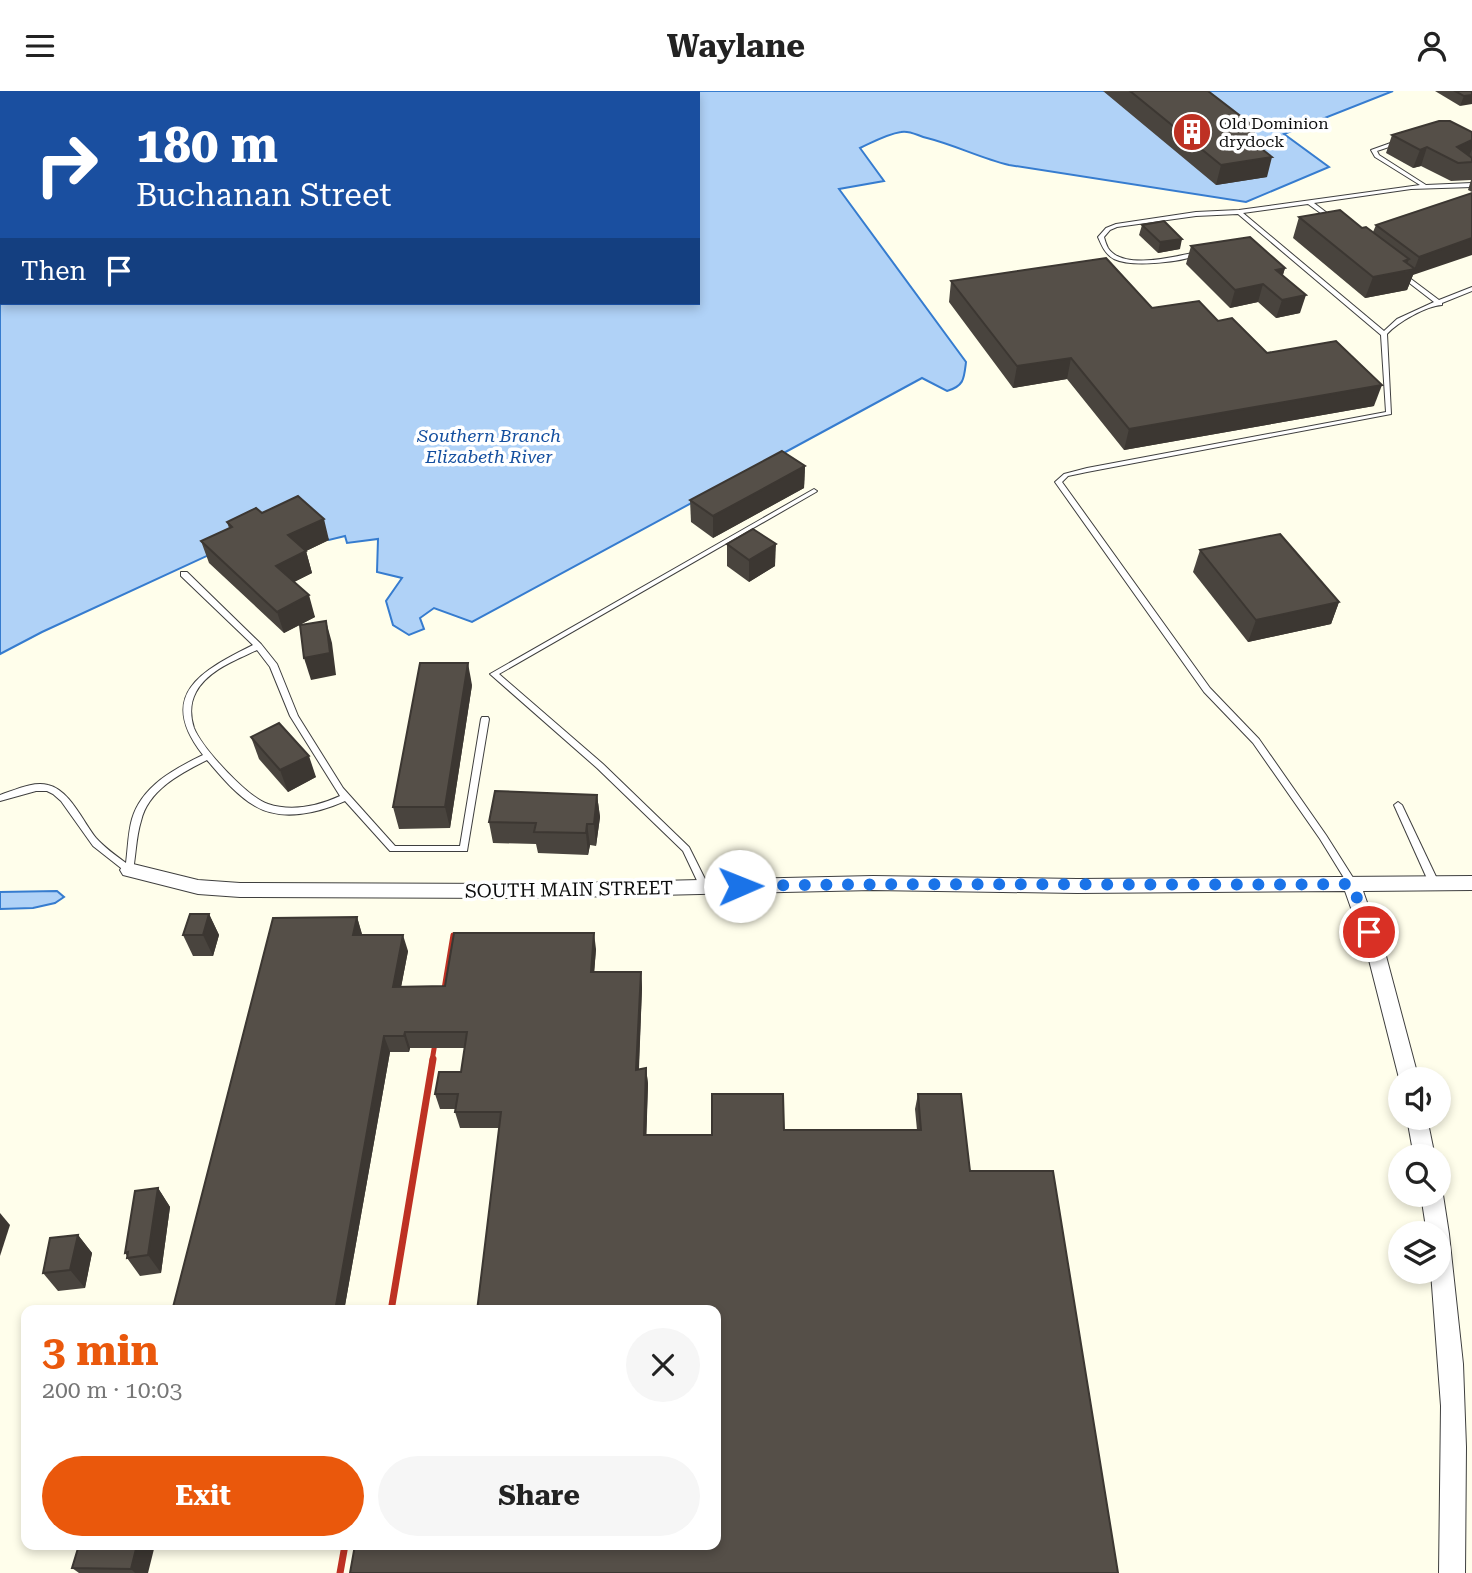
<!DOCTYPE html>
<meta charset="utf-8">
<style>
:root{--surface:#fff;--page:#f6f6f6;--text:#222;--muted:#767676;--accent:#ea580c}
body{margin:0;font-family:"Roboto Serif",serif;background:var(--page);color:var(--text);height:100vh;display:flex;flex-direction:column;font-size:26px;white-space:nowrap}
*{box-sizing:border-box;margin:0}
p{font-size:23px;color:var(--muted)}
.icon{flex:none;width:38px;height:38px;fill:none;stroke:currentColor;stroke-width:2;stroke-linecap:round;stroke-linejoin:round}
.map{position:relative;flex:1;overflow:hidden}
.details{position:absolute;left:21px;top:1214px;width:700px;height:245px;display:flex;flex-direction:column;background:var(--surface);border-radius:14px;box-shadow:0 4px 10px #0003}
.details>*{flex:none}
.banner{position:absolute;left:0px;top:0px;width:700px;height:214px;box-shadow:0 4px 10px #0003;background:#1a4fa0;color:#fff;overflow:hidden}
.tools{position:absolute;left:1388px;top:976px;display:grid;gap:14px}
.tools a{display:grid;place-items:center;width:63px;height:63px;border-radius:50%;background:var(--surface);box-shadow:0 4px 10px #0003;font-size:35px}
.pin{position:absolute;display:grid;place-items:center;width:60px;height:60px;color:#fff;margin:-30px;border:4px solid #fff;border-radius:50%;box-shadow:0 2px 7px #0007}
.me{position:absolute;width:77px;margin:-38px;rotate:89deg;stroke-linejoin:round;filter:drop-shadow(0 0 5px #0008)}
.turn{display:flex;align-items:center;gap:24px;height:147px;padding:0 21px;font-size:32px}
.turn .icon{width:91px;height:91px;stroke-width:2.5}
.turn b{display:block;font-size:49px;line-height:60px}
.then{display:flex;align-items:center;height:66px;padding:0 21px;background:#0003;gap:14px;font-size:26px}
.round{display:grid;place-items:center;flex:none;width:74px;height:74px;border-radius:37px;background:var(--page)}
.overview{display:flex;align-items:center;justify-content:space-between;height:119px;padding:0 21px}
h1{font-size:42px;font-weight:700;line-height:52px;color:var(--accent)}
.button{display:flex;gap:14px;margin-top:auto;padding:14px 21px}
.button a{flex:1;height:80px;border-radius:42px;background:var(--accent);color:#fff;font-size:28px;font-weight:700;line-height:80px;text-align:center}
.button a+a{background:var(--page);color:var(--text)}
header{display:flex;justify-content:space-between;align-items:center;height:91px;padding:0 21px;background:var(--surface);font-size:32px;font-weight:700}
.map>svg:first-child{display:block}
</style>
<header><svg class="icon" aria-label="menu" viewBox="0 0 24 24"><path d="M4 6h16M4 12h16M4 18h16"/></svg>Waylane<svg class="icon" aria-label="person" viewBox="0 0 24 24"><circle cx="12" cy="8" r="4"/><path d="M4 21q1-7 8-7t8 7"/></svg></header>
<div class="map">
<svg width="1472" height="1482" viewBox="0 0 1472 1482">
<rect width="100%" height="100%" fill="#fffeeb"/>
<!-- water -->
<g fill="#b0d2f7" stroke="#367ccf" stroke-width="2">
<path d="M394,0H1393L1284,43L1329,76L1246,111L1009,74C980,67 955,54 927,47C918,45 910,39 901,41C887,43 873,51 860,57L884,90L839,98L966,271C964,288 964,295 947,300L922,287L472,531L434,517L420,527L424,538L409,544L393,534L386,510L402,487L377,481L378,448L347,452L345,445L329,449L304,427L263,439L42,541L0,563V116L2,212H698V2H388Z"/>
<polygon points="57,800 64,806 55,812 33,817 0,818 0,801"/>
</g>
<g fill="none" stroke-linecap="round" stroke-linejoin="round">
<!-- lane casing -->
<g stroke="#3f3f3f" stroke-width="2">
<g id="lane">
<path d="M1399,49L1401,50V52L1377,60L1379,64L1426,94L1472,92V96L1411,98L1314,112L1335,128V130L1333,131L1308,113L1243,122L1384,240L1397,228L1434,211L1399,184V182H1403L1439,209L1472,196V200L1442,212V214C1426,215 1398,231 1387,243L1391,323L1087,381L1068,385L1062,391L1210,597L1259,648L1326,744L1357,793L1355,795H1349L1320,748L1253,652L1204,601L1055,391L1064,383L1087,377L1386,321L1381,244L1238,123L1196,125L1117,136L1110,139L1104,146C1105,150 1106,153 1108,157C1123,180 1176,165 1198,161L1201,163C1182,171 1133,177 1114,168C1105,163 1102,155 1098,146L1106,137L1116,133L1196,121L1239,119L1420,94L1375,66L1371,59Z"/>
<polygon points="814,398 817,400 816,401 499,583 603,673 689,756 709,796 707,798 701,798 683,760 597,677 490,583"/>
<path d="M181,481H187L261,553L277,573L298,625L343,697L395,755H460L481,628L482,626H488L489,628L467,760H390L345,710C318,722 282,731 255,715C236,704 221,685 207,669C181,682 148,699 141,730C136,746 136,763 133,779L132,781H126L93,755L61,710L53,703L47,700H36L0,710V704C15,699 33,690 48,694C70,699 83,731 96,747C104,756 115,764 126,772C128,757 128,742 132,728C142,695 174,678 203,664C156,604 201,580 253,554L181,485ZM257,559L270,576L290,625L340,705C318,715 292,721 268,713C247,706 202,657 194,637C190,625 190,612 196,601C208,579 236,569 257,559Z"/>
<polygon points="1398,711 1402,714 1439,792 1437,794 1431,794 1429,792 1394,714"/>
</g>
</g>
<!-- street casing -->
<g stroke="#3f3f3f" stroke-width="2">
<g id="street">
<polygon points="129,772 198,789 240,792 530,793 873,785 1077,788 1472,785 1472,799 1363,800 1386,865 1419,989 1400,989 1400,991 1368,865 1345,800 1077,802 873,799 530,807 240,806 198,803 123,784 120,779 123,774"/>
<polygon points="1407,1027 1427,1027 1435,1066 1414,1066"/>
<polygon points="1438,1097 1443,1104 1449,1143 1463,1273 1466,1356 1465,1482 1439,1482 1441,1315 1431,1181 1438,1181 1438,1143 1427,1143 1421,1104 1438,1104"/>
</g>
</g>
<!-- lane -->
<use href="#lane" fill="#fff" fill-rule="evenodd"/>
<!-- street -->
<use href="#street" fill="#fff" fill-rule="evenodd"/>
<!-- rail-far1 -->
<polyline stroke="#be3123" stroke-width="5" points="432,970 453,844"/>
<!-- rail -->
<g stroke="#be3123" stroke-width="7">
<polyline points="391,1220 433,968"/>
<polyline points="340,1482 345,1454"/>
</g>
</g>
<!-- wall -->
<g fill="#49443e">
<polygon points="0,0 2,2 2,61 0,60"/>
<polygon points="1103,0 1208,0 1256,37 1252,50 1267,86 1216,94"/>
<polygon points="1435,0 1472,0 1460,15"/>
<polygon points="1472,41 1472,101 1468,99 1471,89 1451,90 1421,75 1413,77 1386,62 1392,44"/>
<polygon points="1472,102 1413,184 1407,199 1365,207 1293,147 1299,126 1362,137 1373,141 1376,134"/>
<polygon points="1142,134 1180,158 1158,162 1139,144"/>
<polygon points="1191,155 1285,177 1283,184 1300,222 1276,227 1258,211 1230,217 1186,173"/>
<polygon points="951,190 1152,217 1218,230 1267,262 1374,315 1124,359 1067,288 1013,297 949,211"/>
<polygon points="805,375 804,397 713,447 691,431 690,409"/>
<polygon points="262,422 329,449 306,460 312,482 294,491 315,526 284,542 209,472 201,450 229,437 227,431"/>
<polygon points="727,453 775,475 749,491 727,475"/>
<polygon points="1200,459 1339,511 1331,533 1248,551 1193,481"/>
<polygon points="472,594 450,737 399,738 393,716"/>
<polygon points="251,646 316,686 288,701 259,668"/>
<polygon points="597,704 600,726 596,755 590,754 588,764 538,762 536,753 493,752 489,731"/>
<polygon points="209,823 219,844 213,865 193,865 183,844"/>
<polygon points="357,826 362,844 408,860 401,896 445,895 596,858 594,881 641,881 642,897 639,978 646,977 648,993 646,1044 712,1044 784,1039 917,1039 915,1018 918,1003 961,1003 716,1454 499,1037 460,1037 455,1021 456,1018 440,1018 435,1003 461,981 465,957 410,957 409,961 390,961 344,1220"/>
<polygon points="158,1097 170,1116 161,1182 140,1185 127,1167 127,1165 125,1162"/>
<polygon points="78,1144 92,1162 85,1197 58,1200 43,1182"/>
<polygon points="79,1454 148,1482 79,1482 72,1477"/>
</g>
<!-- shaded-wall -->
<g fill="#3c3732">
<polygon points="1472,4 1472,13 1460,15 1464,5"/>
<polygon points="1256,37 1251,56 1248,47"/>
<polygon points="1472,49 1472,58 1469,65 1457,56"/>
<polygon points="1427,56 1421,75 1413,77 1420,59"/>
<polygon points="1272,66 1267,86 1216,94 1221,74"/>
<polygon points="1472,147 1472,164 1413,184 1407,199 1365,207 1373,186 1409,168 1404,181 1414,179 1419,166"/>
<polygon points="1182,148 1180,158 1158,162 1160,151"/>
<polygon points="1285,177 1279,195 1276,179"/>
<polygon points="1263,193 1258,211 1230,217 1235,199"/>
<polygon points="1306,204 1300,222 1276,227 1282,209"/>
<polygon points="1071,267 1067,288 1013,297 1017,275"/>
<polygon points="1382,294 1374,315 1124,359 1129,338"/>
<polygon points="805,375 804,397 713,447 713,425"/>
<polygon points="324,428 329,449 306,460 312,482 282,497 276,475 288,444"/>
<polygon points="776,453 775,475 749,491 749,469"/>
<polygon points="309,504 315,526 284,542 277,521"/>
<polygon points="1339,511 1331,533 1248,551 1256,529"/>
<polygon points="326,530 332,552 336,584 311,589 304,567"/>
<polygon points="468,572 472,594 450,737 445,716"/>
<polygon points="309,665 316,686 288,701 280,679"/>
<polygon points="597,704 600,726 596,755 594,733"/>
<polygon points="587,733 590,754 588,764 586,742"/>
<polygon points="209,823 219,844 213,865 203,844"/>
<polygon points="357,826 362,843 359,860 353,844"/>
<polygon points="594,842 596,858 593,897 591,881"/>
<polygon points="403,844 408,860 398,912 393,896"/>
<polygon points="641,881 642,897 638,994 636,979"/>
<polygon points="405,941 410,957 409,961 404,945"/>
<polygon points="384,945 390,961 344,1220 335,1220"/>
<polygon points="646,977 648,993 646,1059 644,1044"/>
<polygon points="158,1097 170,1116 161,1182 148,1164"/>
<polygon points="0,1122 10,1134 0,1165"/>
<polygon points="78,1144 92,1162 85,1197 70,1179"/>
<polygon points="137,1454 155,1454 148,1482 135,1482 131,1478"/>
</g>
<!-- building -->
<g fill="#554f48" stroke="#3c3732" stroke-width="2">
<polygon points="0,0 24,0 27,2 2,2 2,44 0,43"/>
<polygon points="1130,0 1208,0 1256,37 1248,47 1272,66 1221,74"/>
<polygon points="1455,0 1472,0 1472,4 1464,5"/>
<polygon points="1439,30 1450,30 1472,41 1472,49 1457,56 1472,67 1472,71 1458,72 1427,56 1420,59 1392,44"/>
<polygon points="1472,102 1472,147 1419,166 1376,134"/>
<polygon points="1340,119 1362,137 1366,136 1409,168 1404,170 1415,178 1373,186 1299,126"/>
<polygon points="1164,130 1182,148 1160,151 1142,134"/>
<polygon points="1250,146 1285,177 1276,179 1306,204 1282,209 1263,193 1235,199 1191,155"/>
<polygon points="1106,167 1152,217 1199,210 1218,230 1232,227 1267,262 1336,250 1382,294 1129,338 1071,267 1017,275 951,190"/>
<polygon points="782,360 805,375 713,425 690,409"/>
<polygon points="298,405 324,428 288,444 306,460 276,475 309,504 277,521 201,450 232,436 227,431 256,417 262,422"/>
<polygon points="753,438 776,453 749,469 727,453"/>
<polygon points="1280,443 1339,511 1256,529 1200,459"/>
<polygon points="326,530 330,562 304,567 300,534"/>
<polygon points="420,572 468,572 445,716 393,716"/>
<polygon points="279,632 309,665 280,679 251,646"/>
<polygon points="495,700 597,704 594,733 587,733 586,742 534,741 536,732 489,731"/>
<polygon points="190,823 209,823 203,844 183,844"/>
<polygon points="357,826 353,844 403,844 393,896 445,895 454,842 594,842 591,881 641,881 636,979 646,977 644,1044 712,1044 712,1003 783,1003 784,1039 921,1039 918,1003 961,1003 970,1080 1053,1080 1118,1482 350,1482 355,1454 716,1454 716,1220 477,1220 501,1021 455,1021 458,1003 435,1003 439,981 461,981 467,941 405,941 404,945 384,945 335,1220 172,1220 273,827"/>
<polygon points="158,1097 148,1164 127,1167 128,1161 125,1162 135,1100"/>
<polygon points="78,1144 70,1179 43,1182 50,1147"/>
<polygon points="79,1454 137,1454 131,1478 72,1477"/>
</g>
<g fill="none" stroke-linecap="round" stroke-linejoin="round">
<!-- route -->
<path stroke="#1a73e8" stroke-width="12" stroke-dasharray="0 21.6" d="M740,795C944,791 1148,795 1352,793L1369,841"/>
</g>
<!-- icons -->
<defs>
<g id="building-disc" transform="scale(2.0125)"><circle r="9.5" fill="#be3123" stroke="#fff"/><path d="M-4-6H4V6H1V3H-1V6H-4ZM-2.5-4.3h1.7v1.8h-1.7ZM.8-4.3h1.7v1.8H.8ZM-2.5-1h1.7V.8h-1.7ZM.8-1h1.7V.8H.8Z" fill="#fff"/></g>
</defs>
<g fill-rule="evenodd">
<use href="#building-disc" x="1192" y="41"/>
</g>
<g text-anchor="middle" stroke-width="7" stroke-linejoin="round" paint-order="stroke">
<!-- far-poi labels -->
<g font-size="16" fill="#0c0c0c" stroke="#fff" text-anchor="start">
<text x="1219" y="38">Old Dominion<tspan x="1219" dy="18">drydock</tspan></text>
</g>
<!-- far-water labels -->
<g font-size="18" font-style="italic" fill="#144f9f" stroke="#fff">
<text x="489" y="351">Southern Branch<tspan x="489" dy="21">Elizabeth River</tspan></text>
</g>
<!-- street labels -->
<g font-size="19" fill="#0c0c0c" stroke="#fff">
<text transform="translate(569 798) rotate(-1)" y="7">SOUTH MAIN STREET</text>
</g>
</g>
</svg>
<div class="tools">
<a><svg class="icon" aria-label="sound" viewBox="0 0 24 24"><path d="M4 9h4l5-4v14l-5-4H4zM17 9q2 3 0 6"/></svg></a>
<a><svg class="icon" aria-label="search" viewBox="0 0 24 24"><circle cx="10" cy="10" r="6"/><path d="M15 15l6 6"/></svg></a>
<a><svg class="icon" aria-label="layers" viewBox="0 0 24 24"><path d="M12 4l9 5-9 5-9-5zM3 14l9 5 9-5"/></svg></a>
</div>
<div class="pin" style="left:1369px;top:841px;background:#d93025"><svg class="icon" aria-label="arrive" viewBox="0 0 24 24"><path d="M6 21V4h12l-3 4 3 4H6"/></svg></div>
<svg class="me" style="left:740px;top:795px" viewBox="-20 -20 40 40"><circle r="19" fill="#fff"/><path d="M0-13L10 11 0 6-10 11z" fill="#1a73e8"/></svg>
<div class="banner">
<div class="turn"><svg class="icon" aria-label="right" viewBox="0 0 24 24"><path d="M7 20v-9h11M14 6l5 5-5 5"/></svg><div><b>180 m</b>Buchanan Street</div></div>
<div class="then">Then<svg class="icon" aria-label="arrive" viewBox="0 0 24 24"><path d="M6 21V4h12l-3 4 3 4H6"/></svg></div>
</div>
<section class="details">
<div class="overview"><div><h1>3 min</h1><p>200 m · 10:03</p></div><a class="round"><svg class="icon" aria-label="close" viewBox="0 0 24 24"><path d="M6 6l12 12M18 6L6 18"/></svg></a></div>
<div class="button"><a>Exit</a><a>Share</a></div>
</section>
</div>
